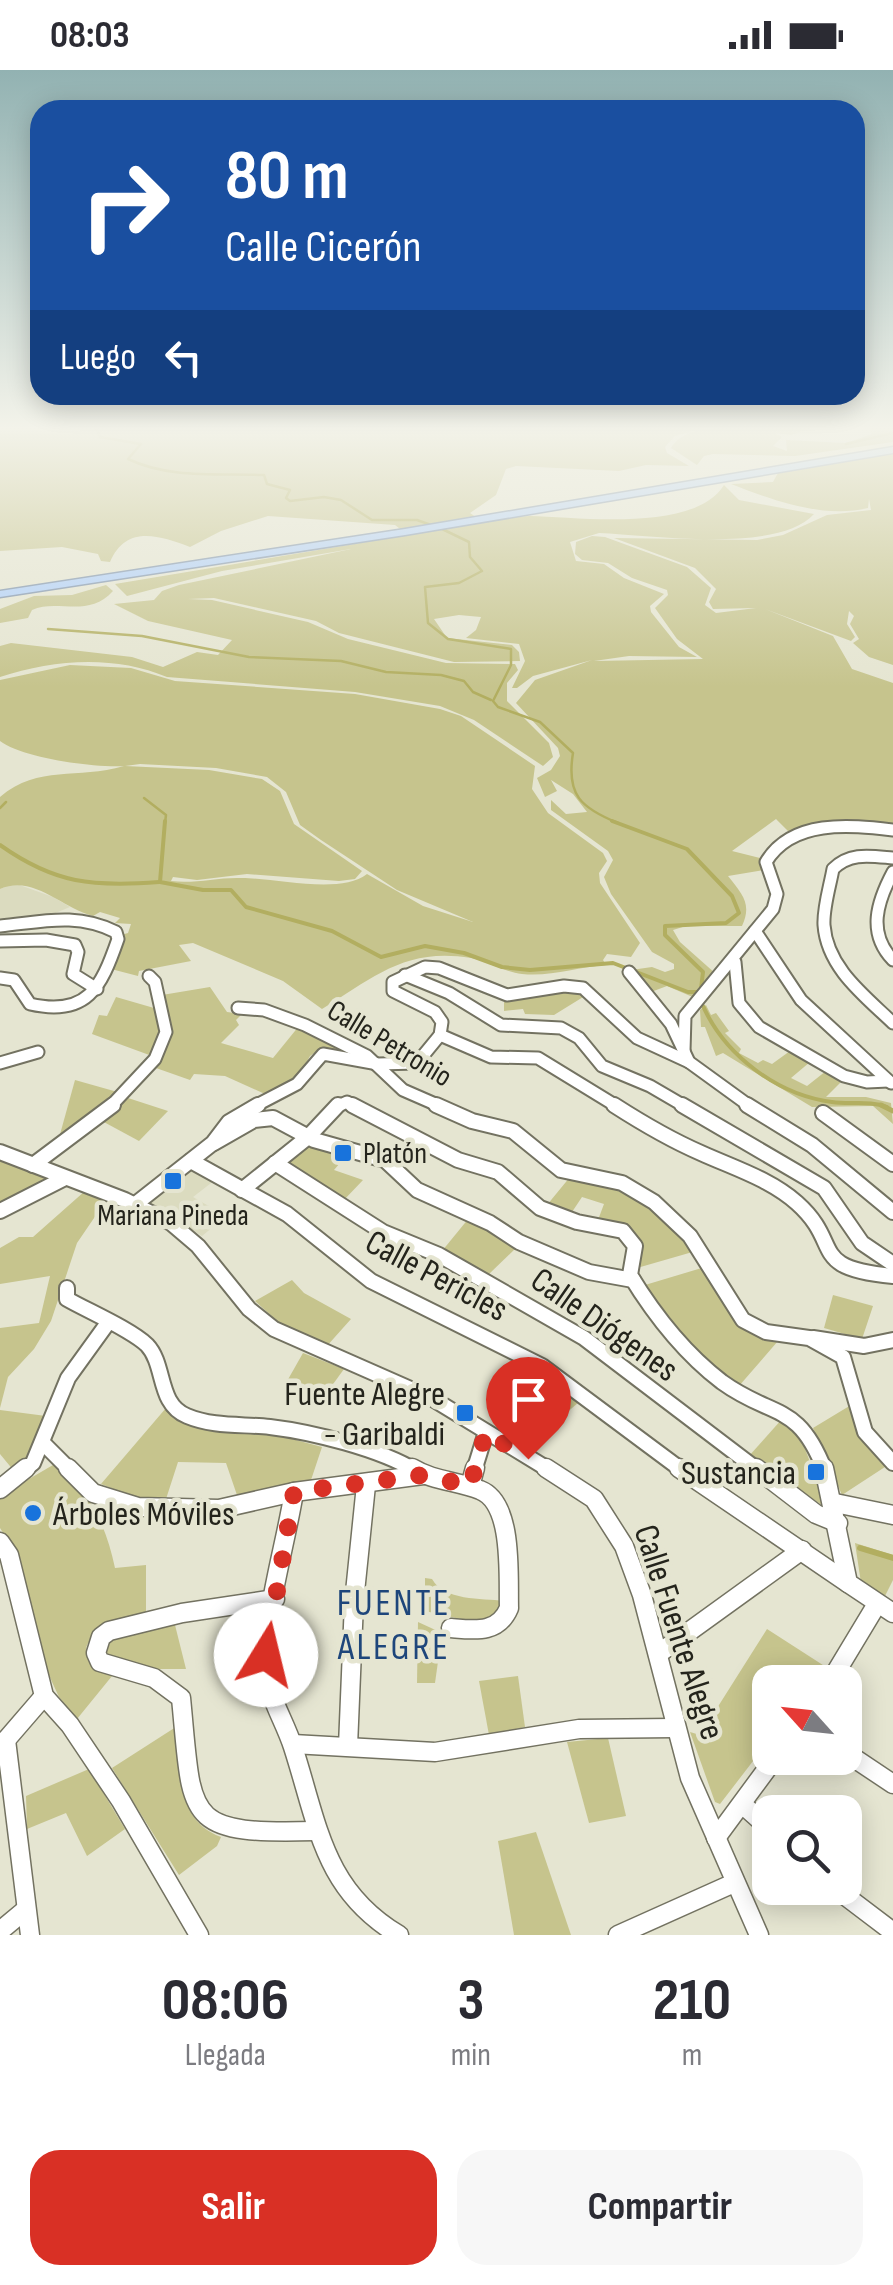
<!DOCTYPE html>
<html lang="es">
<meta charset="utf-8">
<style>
:root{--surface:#fff;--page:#f7f7f7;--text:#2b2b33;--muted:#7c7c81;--accent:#d93025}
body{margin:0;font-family:"Sofia Sans Condensed",sans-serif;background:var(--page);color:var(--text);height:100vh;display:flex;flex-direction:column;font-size:38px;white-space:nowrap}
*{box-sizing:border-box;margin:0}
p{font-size:32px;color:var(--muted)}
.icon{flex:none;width:55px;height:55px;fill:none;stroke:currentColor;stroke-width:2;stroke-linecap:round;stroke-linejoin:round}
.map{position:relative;height:1865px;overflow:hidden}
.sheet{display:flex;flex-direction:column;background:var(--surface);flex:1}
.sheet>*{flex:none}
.guide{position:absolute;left:30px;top:30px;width:835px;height:305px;border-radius:30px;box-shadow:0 5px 25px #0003;background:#1a4fa0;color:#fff;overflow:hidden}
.needle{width:65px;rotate:297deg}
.buttons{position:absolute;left:752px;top:1595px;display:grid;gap:20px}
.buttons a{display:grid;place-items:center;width:110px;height:110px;border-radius:20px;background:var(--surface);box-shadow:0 5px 25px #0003;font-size:50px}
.pin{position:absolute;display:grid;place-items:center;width:85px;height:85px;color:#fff;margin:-102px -42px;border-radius:50% 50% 50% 0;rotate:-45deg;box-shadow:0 0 10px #0007}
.pin .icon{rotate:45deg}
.me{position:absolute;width:110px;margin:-55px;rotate:9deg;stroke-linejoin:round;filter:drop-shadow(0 0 8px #0008)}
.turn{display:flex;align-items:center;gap:35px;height:210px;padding:0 30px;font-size:45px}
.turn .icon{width:130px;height:130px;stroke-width:2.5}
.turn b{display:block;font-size:70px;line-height:85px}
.then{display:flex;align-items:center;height:95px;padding:0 30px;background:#0003;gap:20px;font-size:38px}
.eta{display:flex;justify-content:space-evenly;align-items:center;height:170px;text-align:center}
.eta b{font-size:60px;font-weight:700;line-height:70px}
.action{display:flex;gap:20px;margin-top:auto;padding:20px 30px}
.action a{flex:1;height:115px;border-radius:30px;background:var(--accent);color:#fff;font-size:40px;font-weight:700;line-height:115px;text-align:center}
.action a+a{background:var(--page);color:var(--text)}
.status{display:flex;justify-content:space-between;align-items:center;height:70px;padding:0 50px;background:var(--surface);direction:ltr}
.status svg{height:28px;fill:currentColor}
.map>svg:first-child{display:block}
</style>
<div class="status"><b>08:03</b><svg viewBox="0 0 49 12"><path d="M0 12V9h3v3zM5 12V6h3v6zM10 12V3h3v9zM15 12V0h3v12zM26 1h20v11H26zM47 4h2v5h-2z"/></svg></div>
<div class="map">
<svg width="893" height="1865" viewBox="0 0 893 1865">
<rect width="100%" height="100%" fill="#e5e5d1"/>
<!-- built -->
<g fill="#dbdbbf">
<polygon points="14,813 53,827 70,837 46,847 0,854 0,819"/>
<polygon points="194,1098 215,1110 193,1127 226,1146 202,1166 148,1133"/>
</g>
<!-- green -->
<g fill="#c6c48d" fill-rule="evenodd">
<path d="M0,356H704L707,357L675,366L665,377L667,383L689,396L646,395L619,401L516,396L506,399L496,425L470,443L483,452C498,450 514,446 530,446C579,447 694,463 724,415L739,430L814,444C778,484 651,465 599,463L570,472L576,491L604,494L624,508L664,524L650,536L651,542L679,577L697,587L629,586L594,591L703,589L677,569L655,538L668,525L667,520L632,508L608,493L582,490L575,484L576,472L592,466L605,467L687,497L711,518L705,535L716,543L756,538L713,539L709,532L716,519L695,498L614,468L757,470L783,465L827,445L871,440L869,429L868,438C823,449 772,430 731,414L773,412L779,401L893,383V595L869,587L853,573L859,569L850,554L854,546L849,541L847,554L855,567L851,571L765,539L833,566L852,599L893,613V758L790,763L776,749L732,781L760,788L764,800L728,806C743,825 752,834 742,856H686L673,860L680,872L716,904L695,928L667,916L651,922L631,900L652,897L665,902L674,899V894L652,882L611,824L604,807L613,790L608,781L551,740V730L566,744L587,742L573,724L551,710L557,721L545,727L537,708L551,700L560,686L558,678L516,633L535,610L592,590L533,606L517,618H512L525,591L519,574L466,568L476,560L481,547L459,545L434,549L447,568L512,575L519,582L520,591L454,592L339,563L316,551L214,528L188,529L212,530L308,552L348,569L446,593L515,594L518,600L507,613V631L549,673L553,687L543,696L474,650L440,636L355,622L167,607C115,585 54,589 0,607V576L11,573L132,587L163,597L197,582L218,585L232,570L148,551L114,534L154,530L162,521L179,515L351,479L222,501L127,526L115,514L408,465L395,455L268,446L221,461L190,477C158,465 126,455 110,492L101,491L98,484L62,477L0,481Z"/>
<path d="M719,356H818L791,365L775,363L782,367L773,376L787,381L786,370L846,373L872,364L868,356H893V372L795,386L713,384L704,386L697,395L671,378C681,360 708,358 727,358Z"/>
<path d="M106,515L113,521C88,549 57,528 32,540L28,548L0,553V539L34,526L72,525Z"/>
<path d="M70,595L131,598L175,611L355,624L440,639L461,646L535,696L532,719L548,743L603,783L607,791L599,803L600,813L640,873L631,887L607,884L603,890L606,895C577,897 551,907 522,904C504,902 488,891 471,888C406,877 374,907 322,939L283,911L193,873L179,875L191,891L139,901L138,906L111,899L121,865L128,863L131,854L115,853L120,848L100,842L93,846C62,838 33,804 0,819V727C39,694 77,710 124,696C95,698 22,688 0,671V610ZM140,694L216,698L267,707L286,722L300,755L321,770L397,820L473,852L423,836L367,804C341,825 275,808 242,808C217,807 196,814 171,811L173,807L197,810L247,804L339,811L355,809L362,801L294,754L280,721L262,709L209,700L125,696Z"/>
<polygon points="210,917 227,942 242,944 236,950 239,955 221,973 273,988 299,956 363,988 317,981 310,986 299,1006 265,1024 225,1006 194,1004 190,1010 156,998 172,956 162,925"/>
<polygon points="558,920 588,924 554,945 525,944 523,939 504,941 504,932"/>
<polygon points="116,927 154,938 161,962 152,986 92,964 99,945 107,946"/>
<polygon points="706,935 711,945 716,943 729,961 725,963 741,979 739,983 758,993 763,990 772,994 790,981 810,992 791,1008 807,1016 826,1001 844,1009 826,1027 866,1027 891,1033 893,1054 873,1036 812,1037 723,983 716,986 705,957 701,957 700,940"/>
<polygon points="75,1010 121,1023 59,1068"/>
<polygon points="128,1028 168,1041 139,1071 102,1051"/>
<polygon points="310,1074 346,1086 334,1100 363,1110 343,1131 284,1094"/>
<polygon points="0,1089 45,1108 46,1110 0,1136"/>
<path d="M570,1107C637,1119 651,1131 696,1181L637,1198L642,1172L626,1157L598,1150L604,1134L582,1127L570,1145L547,1135Z"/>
<polygon points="85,1121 107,1129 77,1173 51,1251 34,1279 8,1307 0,1338 0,1258 39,1253 50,1206 0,1214 0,1178 19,1167 33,1167"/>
<polygon points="469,1148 518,1176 488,1205 442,1181"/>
<polygon points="705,1197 741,1256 778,1271 739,1316 687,1277 645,1215"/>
<polygon points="292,1210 304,1223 351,1249 326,1277 277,1251 255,1231"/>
<polygon points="833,1225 873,1236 862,1269 824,1258"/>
<polygon points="303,1283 344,1299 323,1328 282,1320"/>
<polygon points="533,1295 579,1332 564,1345 514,1323"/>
<polygon points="851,1335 862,1369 888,1395 842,1425 813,1358"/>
<polygon points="166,1338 196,1356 277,1365 322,1377 310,1413 238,1428 226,1393 178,1392 166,1429 139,1429 101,1414"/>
<polygon points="0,1340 46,1346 30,1383 14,1401 0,1384"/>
<polygon points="782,1349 798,1360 825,1432 822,1435 749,1386"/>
<path d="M53,1395C90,1419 106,1456 115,1498L146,1495V1544C115,1555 50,1573 112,1606L77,1649L59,1627L41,1588L16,1483L0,1458V1426Z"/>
<polygon points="855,1473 893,1485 893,1510 883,1530 861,1513"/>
<path d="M425,1508L432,1509C444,1531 481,1528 504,1531L501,1544L478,1553L425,1541Z"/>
<polygon points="174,1551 186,1599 146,1599 105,1584 111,1571"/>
<polygon points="418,1552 442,1563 435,1613 417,1613"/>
<polygon points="767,1559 826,1597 813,1612 770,1612 770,1669 720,1734 715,1732 690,1662 700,1665"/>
<polygon points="518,1606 525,1657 489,1665 479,1611"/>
<path d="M179,1655C181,1696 174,1750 221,1767L217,1776L179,1805L112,1698Z"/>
<polygon points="608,1668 626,1746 589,1753 567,1672"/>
<polygon points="89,1699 125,1759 87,1786 66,1743 27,1759 26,1726"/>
<polygon points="536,1762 571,1865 514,1865 498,1771"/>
</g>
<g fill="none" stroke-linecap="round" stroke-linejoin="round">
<!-- stream-far3 -->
<g stroke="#b2ae60" stroke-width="2.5">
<path d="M95,356L100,367L141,374L128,389C170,409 218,403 264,405L267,414L290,420L286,428L290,431L324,427L341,430L372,450H417L431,455"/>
<polyline points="846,374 893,363"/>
<path d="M440,458L469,472L470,487L482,501L459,513L425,517L428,553L448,569L511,579V595L493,631L498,637L540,652L573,683C566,725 581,738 618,753"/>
<polyline points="48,559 142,566 249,587 341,591 386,602 441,605 464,611 473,622 491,630"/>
<polyline points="144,728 166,745 165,753"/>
<polyline points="0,738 6,732"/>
</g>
<!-- stream-far2 -->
<g stroke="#b2ae60" stroke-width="4">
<polyline points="165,751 160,812 203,820 231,820 246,837 332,861 381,887 425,876 464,883 502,897 530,900 613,893 688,922 700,922"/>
<polyline points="612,751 687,779 732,826 739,843 726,853 665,856 665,865 703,902 701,919"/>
<path d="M0,775C55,814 93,817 159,812"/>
<path d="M703,936C725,985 777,1025 832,1032C851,1035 869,1030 887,1037"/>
</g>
<!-- stream-far1 -->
<polyline stroke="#b2ae60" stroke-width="5" points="881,1035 893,1041"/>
<!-- stream -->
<polyline stroke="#b2ae60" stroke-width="6" points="860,1478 893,1488"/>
<!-- minor-far2 casing -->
<g stroke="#737261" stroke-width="15">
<g id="minor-far2">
<path d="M893,788C870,786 850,782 833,799C830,816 823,838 824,855C827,898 865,926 893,953"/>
<path d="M893,802C877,832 867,863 893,890"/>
<path d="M0,856C42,852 76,842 116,862L118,869C101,918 87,947 30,934L14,910L0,908"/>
<polyline points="755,861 801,930 891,1013"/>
<polyline points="0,871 46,870 75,875 78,882 73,904 97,919"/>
<polyline points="735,892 739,933 759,957 844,1006 867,1012 888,1011"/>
<polyline points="629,902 671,954 689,992 751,1037"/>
<polyline points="405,905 449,923 501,955 561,958 579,968 602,996 650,1016 686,1037"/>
<polyline points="238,938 264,940 305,955 367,986 403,1020 442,1037"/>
<polyline points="440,965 491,987 538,988 618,1037"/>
<path d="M684,981L685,946L773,839L777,824L766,792C792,749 849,755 893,760"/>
<polyline points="0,993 38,982"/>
<polyline points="110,1037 155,989 166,962 155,912 149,906"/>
<polyline points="253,1037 297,1014 323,984 378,994 417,993 440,965 442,952 435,942 393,921 393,912 425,897 439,898 507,925 564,916 583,918 637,968 689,992"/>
<polyline points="336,1037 347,1032 357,1037"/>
</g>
</g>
<!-- minor-far1 casing -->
<g stroke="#737261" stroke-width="18">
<g id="minor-far1">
<path d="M352,1035L458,1090L498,1102L540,1138L577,1152L623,1161L635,1176L630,1205C655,1246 684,1283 722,1312C773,1349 798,1331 825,1401"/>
<polyline points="436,1035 472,1051 513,1061 561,1100 622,1113 654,1132 690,1166 743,1250 766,1262 809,1268 843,1287 865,1362 893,1393"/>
<path d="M614,1035C642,1053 671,1070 701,1083C734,1098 770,1109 797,1133C844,1175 806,1198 893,1206"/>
<polyline points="682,1035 824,1118 862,1173 893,1194"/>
<polyline points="747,1035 812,1075 893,1142"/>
<polyline points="823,1043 893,1094"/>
<polyline points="214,1073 254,1050 273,1048 314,1070 385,1090 417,1120 490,1153 519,1172 589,1202 633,1210"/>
<polyline points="0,1082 125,1130 171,1153 198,1176 249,1239 274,1259 433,1329 551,1401"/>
<polyline points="191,1091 287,1144 371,1211 542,1296 683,1401"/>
<polyline points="275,1093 383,1162 439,1185 584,1268 759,1401"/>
<polyline points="33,1095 113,1035"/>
<polyline points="242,1120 308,1067 338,1035"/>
<polyline points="133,1136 213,1073 229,1052 258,1035"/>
<polyline points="0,1141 63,1109"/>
<path d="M67,1218V1229C88,1241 130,1259 147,1275C166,1295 157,1334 187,1346C213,1357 242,1354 270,1357C312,1362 380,1379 416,1401"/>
<polyline points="813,1268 864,1276 893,1270"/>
<polyline points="44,1374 71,1401"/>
<polyline points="23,1401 33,1393 68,1308 107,1254"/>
<polyline points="474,1401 486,1362"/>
</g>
</g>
<!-- minor casing -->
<g stroke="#737261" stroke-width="21">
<g id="minor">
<polyline points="68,1398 93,1423 138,1437 219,1439 294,1422 423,1405"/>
<path d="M412,1398C433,1411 458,1411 480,1420C514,1433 508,1507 509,1538C498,1564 475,1560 451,1558"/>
<polyline points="546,1398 594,1429 624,1476 642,1525 690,1708 759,1865"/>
<polyline points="679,1398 848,1513"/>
<polyline points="756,1398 816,1444 838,1453"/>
<polyline points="824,1398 848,1513 893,1543"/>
<polyline points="470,1416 475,1398"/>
<polyline points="0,1419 26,1398"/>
<path d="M294,1422C285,1477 267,1533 266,1589C265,1624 283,1646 293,1677C318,1754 323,1820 399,1865"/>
<polyline points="835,1433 893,1445"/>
<polyline points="0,1472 9,1485 44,1626 70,1655 121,1731 199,1865"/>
<path d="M275,1529L182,1543L109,1561L101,1567L96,1583L100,1592L154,1608L181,1628C193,1749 182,1765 315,1761"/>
<polyline points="658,1584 802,1480"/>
<polyline points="830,1612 877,1534"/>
<polyline points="6,1670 30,1865"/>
<polyline points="6,1670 44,1626"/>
<polyline points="293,1674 435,1682 579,1659 674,1658"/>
<polyline points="348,1676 354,1532 366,1415"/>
<polyline points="845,1682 893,1714"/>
<polyline points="742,1734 770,1759"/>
<polyline points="716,1768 775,1688"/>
<polyline points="835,1818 893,1862"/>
<polyline points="0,1861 24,1841"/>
<polyline points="618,1865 734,1813"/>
</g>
</g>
<!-- highway casing -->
<g stroke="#7d92ac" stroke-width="3">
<polygon id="highway" points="893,377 893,383 405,465 0,527 0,521 405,459"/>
</g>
<!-- minor-far2 -->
<use href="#minor-far2" stroke="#fff" stroke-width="11"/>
<!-- minor-far1 -->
<use href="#minor-far1" stroke="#fff" stroke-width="14"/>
<!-- minor -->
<use href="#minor" stroke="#fff" stroke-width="18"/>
<!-- highway -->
<use href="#highway" fill="#adcefa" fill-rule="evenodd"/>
</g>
<!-- sky -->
<linearGradient id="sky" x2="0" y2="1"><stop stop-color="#92b2b2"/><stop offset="0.58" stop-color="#f3f3ea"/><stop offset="1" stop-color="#f3f3ea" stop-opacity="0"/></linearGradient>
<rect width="893" height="617" fill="url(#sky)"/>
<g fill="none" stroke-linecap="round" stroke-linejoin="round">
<!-- route -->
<polyline stroke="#d93025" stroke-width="18" stroke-dasharray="0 32.4" points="266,1585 294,1422 423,1405 470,1416 486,1362 528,1389"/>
</g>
<!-- markers -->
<g fill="#1873dc" stroke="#e5e5d1" stroke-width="4">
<rect x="333" y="1073" width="20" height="20" rx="5"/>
<rect x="163" y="1101" width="20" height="20" rx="5"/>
<rect x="455" y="1333" width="20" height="20" rx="5"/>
<rect x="806" y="1392" width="20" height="20" rx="5"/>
<circle cx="33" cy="1443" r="10"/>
</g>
<g text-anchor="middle" stroke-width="9" stroke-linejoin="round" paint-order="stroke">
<!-- street labels -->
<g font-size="30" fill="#24241c" stroke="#e5e5d1">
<text transform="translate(390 973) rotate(31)" y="10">Calle Petronio</text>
</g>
<!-- poi labels -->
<g font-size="30" fill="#24241c" stroke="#e5e5d1" text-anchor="start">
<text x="363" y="1093">Platón</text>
<text x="173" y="1155" text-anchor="middle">Mariana Pineda</text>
</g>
<!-- near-street labels -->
<g font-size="35" fill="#24241c" stroke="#e5e5d1">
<text transform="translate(437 1205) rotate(28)" y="12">Calle Pericles</text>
<text transform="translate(605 1254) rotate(35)" y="12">Calle Diógenes</text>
<text transform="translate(680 1562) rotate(72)" y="12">Calle Fuente Alegre</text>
</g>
<!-- near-poi labels -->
<g font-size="35" fill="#24241c" stroke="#e5e5d1" text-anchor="end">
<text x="445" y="1335">Fuente Alegre<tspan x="445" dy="40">- Garibaldi</tspan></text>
<text x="796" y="1414">Sustancia</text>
<text x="53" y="1455" text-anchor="start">Árboles Móviles</text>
</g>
<!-- near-neighbourhood labels -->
<g font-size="38" letter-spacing="2.5" fill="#1e467b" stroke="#e5e5d1">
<text x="394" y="1545">FUENTE<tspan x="394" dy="44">ALEGRE</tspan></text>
</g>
</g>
</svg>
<div class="buttons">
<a><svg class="needle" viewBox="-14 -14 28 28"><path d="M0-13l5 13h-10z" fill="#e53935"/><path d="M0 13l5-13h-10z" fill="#7c7c81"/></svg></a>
<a><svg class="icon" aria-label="search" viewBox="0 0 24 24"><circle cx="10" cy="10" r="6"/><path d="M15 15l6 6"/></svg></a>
</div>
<div class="pin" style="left:528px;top:1389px;background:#d93025"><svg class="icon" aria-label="arrive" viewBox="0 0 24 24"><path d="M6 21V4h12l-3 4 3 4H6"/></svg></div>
<svg class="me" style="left:266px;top:1585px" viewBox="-20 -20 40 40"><circle r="19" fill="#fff"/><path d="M0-13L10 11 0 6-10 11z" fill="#d93025"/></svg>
<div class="guide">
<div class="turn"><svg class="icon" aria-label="right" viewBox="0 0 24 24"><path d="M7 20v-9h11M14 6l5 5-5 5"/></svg><div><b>80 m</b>Calle Cicerón</div></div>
<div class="then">Luego<svg class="icon" aria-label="left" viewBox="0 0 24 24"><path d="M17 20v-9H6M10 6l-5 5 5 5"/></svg></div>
</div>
</div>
<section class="sheet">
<div class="eta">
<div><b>08:06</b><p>Llegada</p></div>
<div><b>3</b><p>min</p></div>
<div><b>210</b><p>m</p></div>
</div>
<div class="action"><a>Salir</a><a>Compartir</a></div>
</section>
